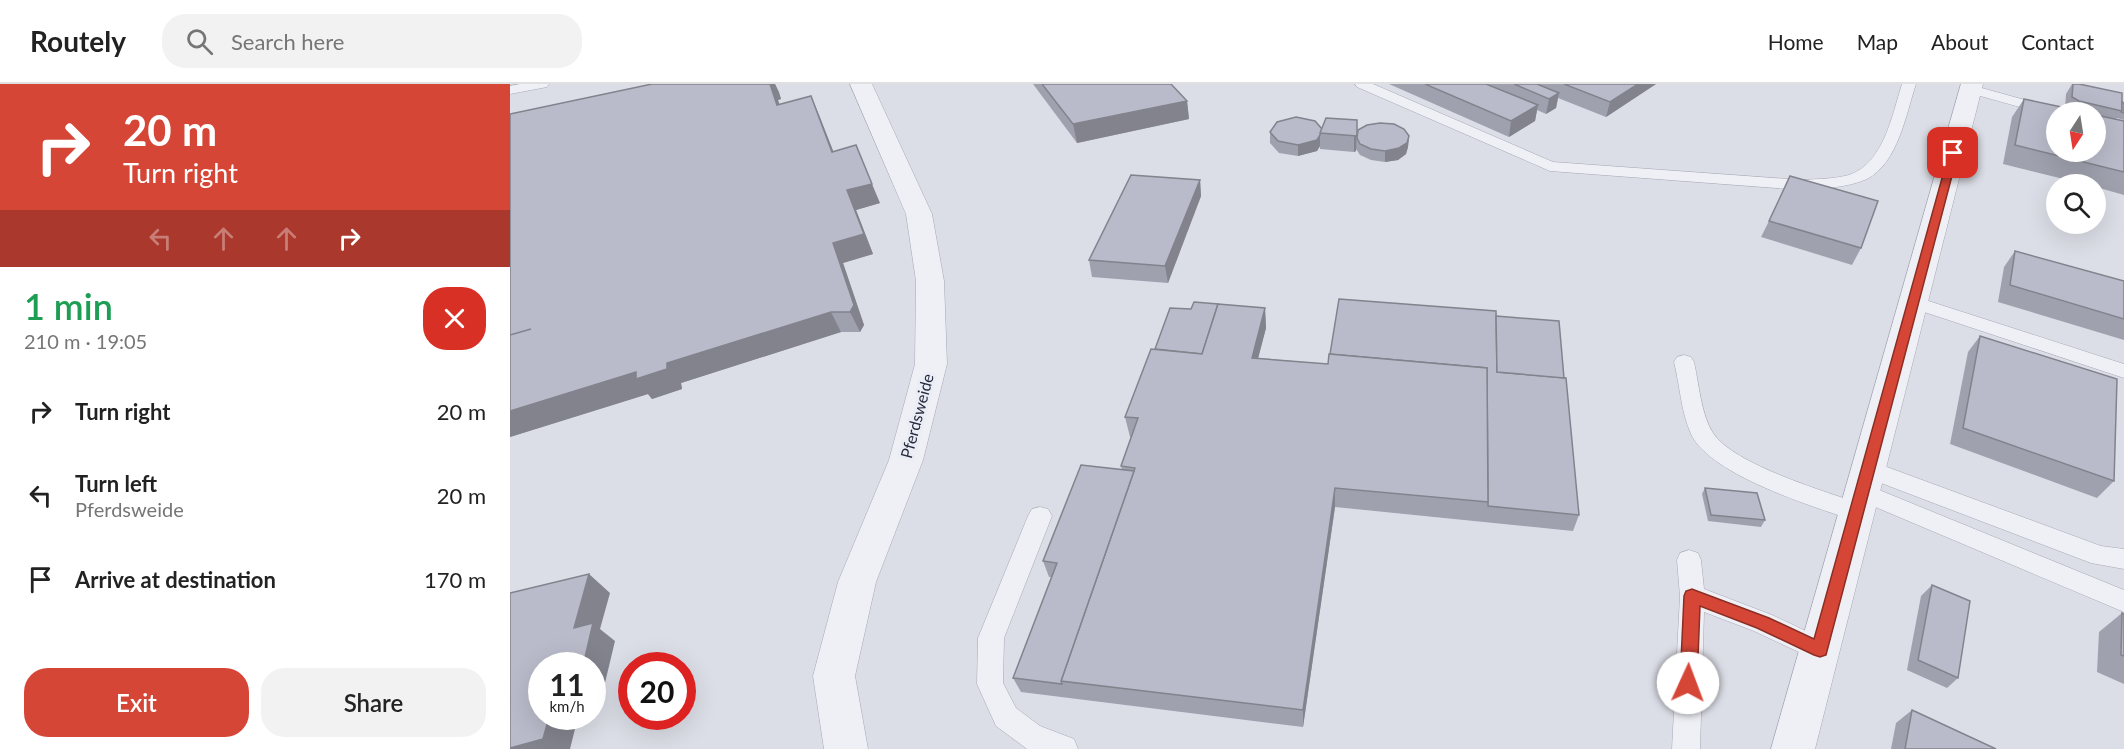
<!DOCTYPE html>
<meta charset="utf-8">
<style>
:root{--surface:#fff;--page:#f2f2f2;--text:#222;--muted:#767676;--line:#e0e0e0;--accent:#d64637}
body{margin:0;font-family:Lato,sans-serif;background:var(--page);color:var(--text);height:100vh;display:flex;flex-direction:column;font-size:22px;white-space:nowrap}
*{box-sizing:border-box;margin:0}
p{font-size:20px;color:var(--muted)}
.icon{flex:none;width:33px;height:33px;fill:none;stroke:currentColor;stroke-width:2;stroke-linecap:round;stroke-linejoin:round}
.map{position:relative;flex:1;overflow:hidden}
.drawer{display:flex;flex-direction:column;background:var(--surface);width:510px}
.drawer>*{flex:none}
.banner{background:#d64637;color:#fff;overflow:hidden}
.needle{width:39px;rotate:192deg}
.tools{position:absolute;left:1536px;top:18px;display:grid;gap:12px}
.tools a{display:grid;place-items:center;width:60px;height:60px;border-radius:50%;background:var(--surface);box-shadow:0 6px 24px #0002;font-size:30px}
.speed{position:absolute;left:18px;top:568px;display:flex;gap:12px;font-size:30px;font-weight:700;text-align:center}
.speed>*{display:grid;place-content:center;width:78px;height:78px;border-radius:50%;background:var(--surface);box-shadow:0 6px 24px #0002;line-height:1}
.speed small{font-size:15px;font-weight:400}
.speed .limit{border:9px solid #d22;background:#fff;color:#111}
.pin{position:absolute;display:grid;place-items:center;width:51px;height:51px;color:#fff;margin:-26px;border-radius:12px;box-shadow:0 3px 9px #0006}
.me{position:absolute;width:66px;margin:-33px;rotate:2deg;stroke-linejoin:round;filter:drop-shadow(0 0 4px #0008)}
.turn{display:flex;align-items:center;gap:21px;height:126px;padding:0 24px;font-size:27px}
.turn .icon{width:78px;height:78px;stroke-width:2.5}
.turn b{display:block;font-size:42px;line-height:51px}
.lanes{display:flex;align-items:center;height:57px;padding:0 24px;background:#0003;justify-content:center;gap:30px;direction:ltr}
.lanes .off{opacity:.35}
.round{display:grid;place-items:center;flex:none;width:63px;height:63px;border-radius:24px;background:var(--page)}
.overview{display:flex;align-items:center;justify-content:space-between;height:102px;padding:0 24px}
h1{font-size:36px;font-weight:600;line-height:45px;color:#1e9e55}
.button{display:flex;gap:12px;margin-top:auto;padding:12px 24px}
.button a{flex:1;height:69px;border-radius:24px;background:var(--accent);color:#fff;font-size:24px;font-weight:600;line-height:69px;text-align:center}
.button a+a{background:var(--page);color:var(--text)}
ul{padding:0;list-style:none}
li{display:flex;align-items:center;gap:18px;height:84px;padding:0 24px}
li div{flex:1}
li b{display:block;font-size:22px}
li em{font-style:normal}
header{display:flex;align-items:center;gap:36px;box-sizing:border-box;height:84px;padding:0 30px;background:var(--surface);border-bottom:2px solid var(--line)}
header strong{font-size:28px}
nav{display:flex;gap:33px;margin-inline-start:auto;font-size:21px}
.search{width:420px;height:54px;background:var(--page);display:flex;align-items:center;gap:15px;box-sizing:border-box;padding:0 21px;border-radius:24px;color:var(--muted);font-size:22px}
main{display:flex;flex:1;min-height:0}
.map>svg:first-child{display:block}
</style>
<header>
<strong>Routely</strong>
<div class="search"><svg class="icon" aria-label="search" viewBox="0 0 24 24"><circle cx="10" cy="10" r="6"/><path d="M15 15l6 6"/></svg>Search here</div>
<nav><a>Home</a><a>Map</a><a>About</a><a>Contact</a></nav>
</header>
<main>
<section class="drawer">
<div class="banner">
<div class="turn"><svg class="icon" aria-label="right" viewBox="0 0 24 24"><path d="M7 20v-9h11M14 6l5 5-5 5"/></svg><div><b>20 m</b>Turn right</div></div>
<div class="lanes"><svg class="icon off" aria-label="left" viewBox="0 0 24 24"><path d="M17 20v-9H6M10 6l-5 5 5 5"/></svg><svg class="icon off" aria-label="ahead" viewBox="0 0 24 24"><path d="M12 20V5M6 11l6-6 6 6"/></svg><svg class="icon off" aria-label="ahead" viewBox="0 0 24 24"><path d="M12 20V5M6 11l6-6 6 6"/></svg><svg class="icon" aria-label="right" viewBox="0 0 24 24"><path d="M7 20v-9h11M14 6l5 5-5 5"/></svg></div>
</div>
<div class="overview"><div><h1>1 min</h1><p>210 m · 19:05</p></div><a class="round" style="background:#d93025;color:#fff"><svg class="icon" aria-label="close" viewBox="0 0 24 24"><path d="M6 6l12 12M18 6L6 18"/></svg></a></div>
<ul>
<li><svg class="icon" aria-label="right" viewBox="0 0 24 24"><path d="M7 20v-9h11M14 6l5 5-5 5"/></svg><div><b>Turn right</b></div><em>20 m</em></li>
<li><svg class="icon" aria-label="left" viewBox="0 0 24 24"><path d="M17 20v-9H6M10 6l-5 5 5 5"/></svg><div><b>Turn left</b><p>Pferdsweide</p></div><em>20 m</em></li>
<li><svg class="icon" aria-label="arrive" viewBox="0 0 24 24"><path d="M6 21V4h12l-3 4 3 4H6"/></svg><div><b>Arrive at destination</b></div><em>170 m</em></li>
</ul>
<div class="button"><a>Exit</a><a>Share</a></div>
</section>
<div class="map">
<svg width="1614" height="665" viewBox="0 0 1614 665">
<rect width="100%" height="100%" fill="#dcdee7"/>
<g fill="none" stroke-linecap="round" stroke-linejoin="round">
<!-- service casing -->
<g stroke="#a5a7b5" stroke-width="1">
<g id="service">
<polygon points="10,0 39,0 37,3 0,10 0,2"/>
<path d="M845,0H863L1043,78L1292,96C1307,95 1324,95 1339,91C1374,79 1382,31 1392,0H1406C1396,30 1388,79 1357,95C1337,104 1313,104 1292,106L1040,87L847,3Z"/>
<polygon points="1461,1 1551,26 1553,28 1546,28 1546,33 1456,8 1454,5 1456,2"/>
<polygon points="1403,212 1614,280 1614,294 1396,222 1394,218 1396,214"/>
<path d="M1174,271L1181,273L1184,278C1189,300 1191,330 1203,349C1224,381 1317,408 1354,421L1358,428L1354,435L1346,437C1304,423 1200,391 1181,350C1171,328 1170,302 1164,278L1167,273Z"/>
<polygon points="1358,376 1591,462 1614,465 1614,485 1581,479 1350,391 1347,385 1350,379"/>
<polygon points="1352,399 1614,506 1614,528 1344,414 1341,408 1344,402"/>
<polygon points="530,423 538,425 542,432 494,554 493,599 506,624 530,642 564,655 568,665 517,665 486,642 467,600 468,554 518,432 522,425"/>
<polygon points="1179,466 1188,469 1191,476 1194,505 1262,531 1319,558 1323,566 1319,574 1310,578 1244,547 1194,528 1190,665 1162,665 1170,512 1167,476 1170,469"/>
</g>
</g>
<!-- minor casing -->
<g stroke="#a5a7b5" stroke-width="1">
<g id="minor">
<polygon points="340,0 362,0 422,130 434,197 437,280 413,376 366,498 345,592 358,665 314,665 303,592 328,498 379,376 405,280 406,197 396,130"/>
<polygon points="1451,0 1473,0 1305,665 1261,665"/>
</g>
</g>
<!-- service -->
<use href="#service" fill="#eff0f6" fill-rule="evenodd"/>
<!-- minor -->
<use href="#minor" fill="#eff0f6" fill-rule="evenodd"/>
</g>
<!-- wall -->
<g fill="#9fa1ae" fill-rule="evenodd">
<polygon points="142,0 265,0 271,15 268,16 269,20 309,31 323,67 370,119 346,126 363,170 333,179 354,241 350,248 331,248 171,299 172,305 142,315 138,310 0,353 0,30"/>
<polygon points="523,0 661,0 677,17 679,35 567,59"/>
<polygon points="879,0 1146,0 1096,33 1048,14 1046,24 1036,30 1027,26 1025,37 999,53"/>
<path d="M1562,0H1569L1614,19V36L1607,34L1606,35L1614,37V111L1586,103V100H1574L1493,80L1502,33L1514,15L1555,24L1556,10ZM1546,28H1586V68Z"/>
<polygon points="812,45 847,49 899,52 898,63 896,70 888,76 875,78 861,76 850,71 846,65 846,67 844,68 810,65 810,62 807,67 788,72 769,69 760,59 760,48"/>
<polygon points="690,96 691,112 658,199 582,193 579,176"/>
<polygon points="1259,137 1351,164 1342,181 1251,153"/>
<polygon points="1505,167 1614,197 1614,256 1488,218 1494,183"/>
<polygon points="755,224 756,244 748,274 818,280 986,232 1054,294 1069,431 1063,447 825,423 793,643 511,608 503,594 542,493 539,493 533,477 612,386 611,382 621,353 620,353 615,333 645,265 681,225"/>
<polygon points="1470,252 1604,397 1587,414 1440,360 1458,268"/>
<polygon points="1195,404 1255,436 1251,443 1198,437 1192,410"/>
<polygon points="1422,501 1448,594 1437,604 1397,586 1411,512"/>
<polygon points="1612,529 1614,530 1614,600 1587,588 1589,548"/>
<polygon points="1402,626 1486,665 1381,665 1386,639"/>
</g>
<!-- shaded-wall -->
<g fill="#82838d">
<polygon points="260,0 265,0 269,8 271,15 268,16 275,39 267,21"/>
<polygon points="1128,0 1146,0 1096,33 1100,18"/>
<polygon points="1049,9 1046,24 1036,30 1039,15"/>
<polygon points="301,12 309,31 331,87 322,68"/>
<polygon points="677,17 679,35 567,59 563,40"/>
<polygon points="1028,21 1025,37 999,53 1001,37"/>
<polygon points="847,36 846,67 844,68 844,52"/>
<polygon points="810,51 810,62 807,67 788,72 788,61"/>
<polygon points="899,52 898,63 896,70 888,76 875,78 875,67"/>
<polygon points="690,96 691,112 658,199 655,182"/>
<polygon points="362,100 370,119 346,126 363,170 333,179 354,241 350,248 340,228 323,159 337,106"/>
<polygon points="755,224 756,244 743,294 742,274"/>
<polygon points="321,228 331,248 171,299 172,305 142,315 138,310 0,353 0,327"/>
<polygon points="825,404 825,423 793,643 793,626"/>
<polygon points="79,490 100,509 90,545 105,557 94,603 82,606 82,582 73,582 64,544"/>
<polygon points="39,633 68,633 60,665 0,665 0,664"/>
</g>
<!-- building -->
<g fill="#b9bbca" stroke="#82838d" stroke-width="1.5">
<polygon points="142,0 260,0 267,21 301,12 322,68 346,61 362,100 337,106 354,150 323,159 344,221 340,228 321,228 157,279 157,285 126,295 126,288 0,327 0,251 21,245 0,251 0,30"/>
<polygon points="532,0 661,0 677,17 563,40"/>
<polygon points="915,0 976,0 1028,21 1001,37"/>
<polygon points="1004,0 1027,0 1049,9 1039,15"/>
<polygon points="1054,0 1128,0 1100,18"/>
<polygon points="1563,0 1569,0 1612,9 1612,27 1569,17 1562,13"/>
<polygon points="1514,15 1575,28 1546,28 1546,68 1586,68 1586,31 1614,37 1614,88 1505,61"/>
<polygon points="1612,18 1614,19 1614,29 1611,28 1612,27"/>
<polygon points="786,33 805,37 812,45 810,51 807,56 788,61 768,57 760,48 767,38"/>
<polygon points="816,34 847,36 847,52 810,49"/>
<polygon points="870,39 884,40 894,45 899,52 897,59 889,64 875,67 861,65 850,60 847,54 848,46 857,41"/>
<polygon points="621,91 690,96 655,182 579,176"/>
<polygon points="1280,92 1368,117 1351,164 1259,137"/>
<polygon points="1505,167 1614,197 1614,235 1500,201"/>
<polygon points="829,215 986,227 987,288 1056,294 1069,431 978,422 978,418 977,284 820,270"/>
<polygon points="684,218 708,220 692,270 645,265 660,224 681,225"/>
<polygon points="708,220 755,224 742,274 818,280 819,270 977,284 978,418 825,404 793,626 551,597 625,384 611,382 628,334 615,333 641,265 692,270"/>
<polygon points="986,232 1049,237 1054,294 987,288"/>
<polygon points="1470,252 1607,295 1604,397 1453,344"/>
<polygon points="571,381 624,387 551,597 552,600 503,594 547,479 533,477"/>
<polygon points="1195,404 1247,409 1255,436 1201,431"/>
<polygon points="79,490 64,544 83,539 73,582 32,582 32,633 39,633 33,655 0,664 0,509"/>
<polygon points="1422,501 1460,517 1448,594 1408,576"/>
<polygon points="1612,529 1614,530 1614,572 1611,571"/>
<polygon points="1402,626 1486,665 1395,665"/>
</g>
<!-- route -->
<polygon fill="#d64637" stroke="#8b2e24" stroke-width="1.5" points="1443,66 1448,69 1316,571 1310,573 1304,571 1247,544 1190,522 1187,599 1185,605 1178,608 1172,605 1170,599 1174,512 1176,507 1182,505 1187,507 1259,534 1304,555 1439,69"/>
<g text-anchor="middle" stroke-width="6" stroke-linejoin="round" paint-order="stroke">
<!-- street labels -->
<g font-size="16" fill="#25283f" stroke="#ebedf5">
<text transform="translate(407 332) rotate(-75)" y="6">Pferdsweide</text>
</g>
</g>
</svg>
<div class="tools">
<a><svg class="needle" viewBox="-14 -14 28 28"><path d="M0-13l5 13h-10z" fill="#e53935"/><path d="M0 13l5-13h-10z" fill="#767676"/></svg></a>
<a><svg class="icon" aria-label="search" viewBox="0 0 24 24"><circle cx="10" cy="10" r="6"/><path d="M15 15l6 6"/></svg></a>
</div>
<div class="speed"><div>11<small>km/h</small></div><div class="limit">20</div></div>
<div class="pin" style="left:1443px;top:69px;background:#d93025"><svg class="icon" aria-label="arrive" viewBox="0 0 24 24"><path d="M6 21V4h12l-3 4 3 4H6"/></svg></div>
<svg class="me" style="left:1178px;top:599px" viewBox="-20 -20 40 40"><circle r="19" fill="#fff"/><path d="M0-13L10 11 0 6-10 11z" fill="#d64637"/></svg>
</div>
</main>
